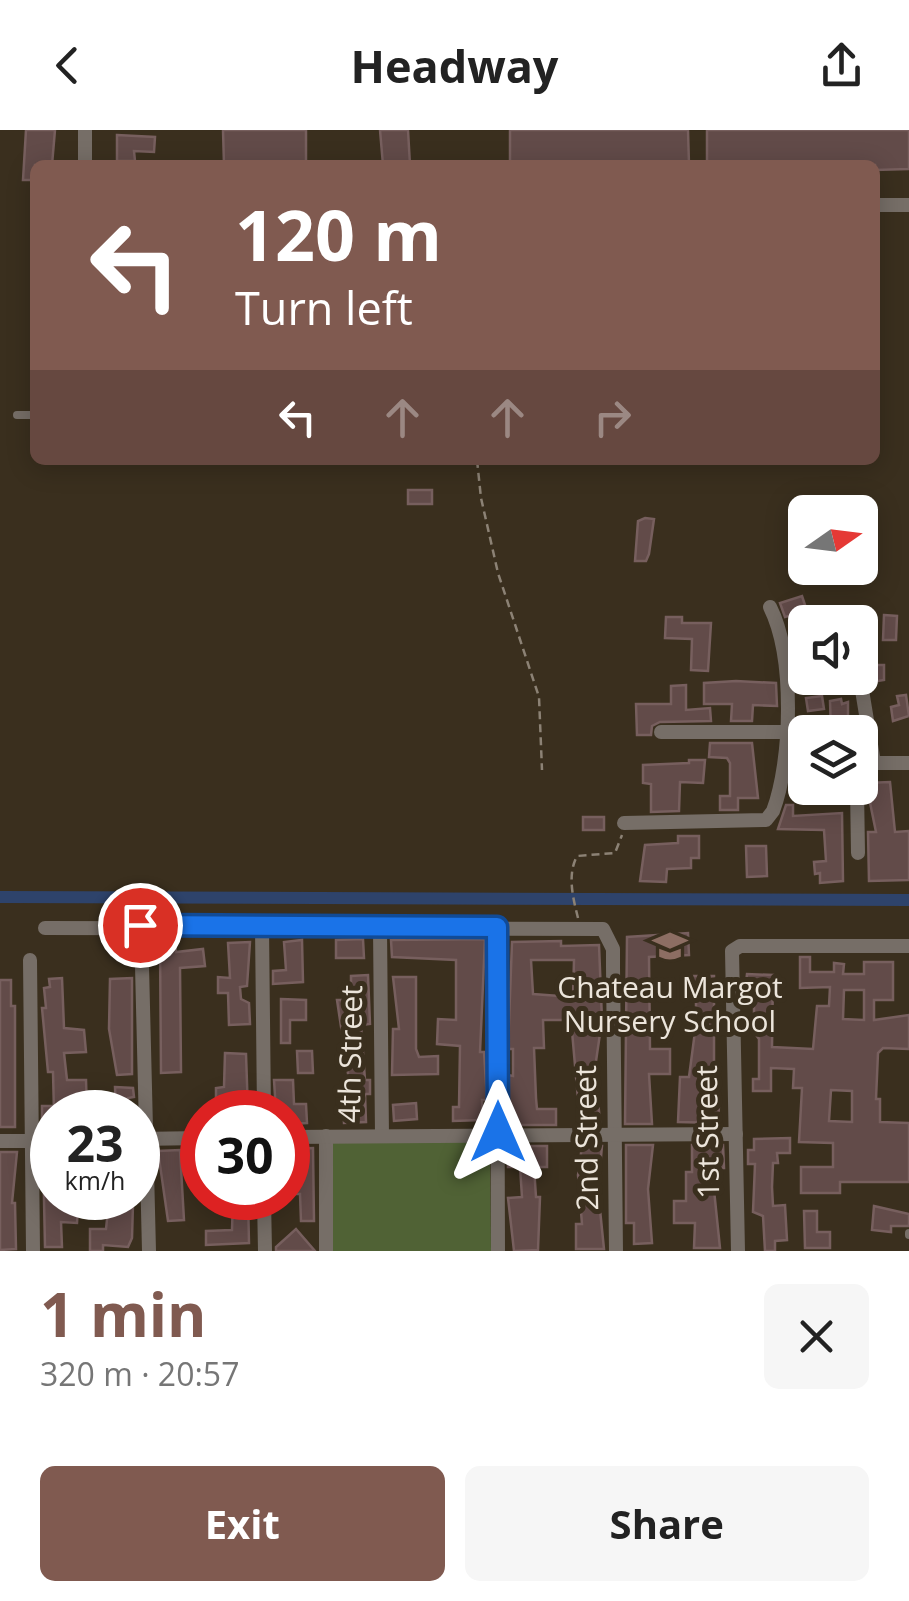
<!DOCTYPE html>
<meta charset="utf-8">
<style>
:root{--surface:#fff;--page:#f6f6f6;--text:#222;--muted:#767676;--accent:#805a50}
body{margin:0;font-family:"Open Sans",sans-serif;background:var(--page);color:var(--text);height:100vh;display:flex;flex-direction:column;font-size:38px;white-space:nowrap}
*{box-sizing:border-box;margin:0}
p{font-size:32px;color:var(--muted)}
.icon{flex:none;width:55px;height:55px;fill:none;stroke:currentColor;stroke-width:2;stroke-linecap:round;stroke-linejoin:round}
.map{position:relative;height:1121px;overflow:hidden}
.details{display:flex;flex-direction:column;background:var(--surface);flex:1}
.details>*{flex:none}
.top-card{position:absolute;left:30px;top:30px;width:850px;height:305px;border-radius:15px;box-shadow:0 5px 25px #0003;background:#805a50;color:#fff;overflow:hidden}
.needle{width:65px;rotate:76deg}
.tools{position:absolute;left:788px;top:365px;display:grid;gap:20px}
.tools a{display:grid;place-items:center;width:90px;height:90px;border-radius:15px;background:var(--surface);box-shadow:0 5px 25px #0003;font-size:50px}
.speed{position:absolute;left:30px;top:960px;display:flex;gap:20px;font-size:50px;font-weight:700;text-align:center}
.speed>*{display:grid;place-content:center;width:130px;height:130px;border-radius:50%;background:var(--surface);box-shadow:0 5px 25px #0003;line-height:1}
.speed small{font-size:25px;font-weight:400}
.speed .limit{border:15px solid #d22;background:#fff;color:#111}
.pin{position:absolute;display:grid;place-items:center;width:85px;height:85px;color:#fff;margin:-42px;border:5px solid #fff;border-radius:50%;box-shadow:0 2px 10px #0007}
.me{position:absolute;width:110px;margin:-55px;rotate:0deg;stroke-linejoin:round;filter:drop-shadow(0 0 8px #0008)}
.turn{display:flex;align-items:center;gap:35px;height:210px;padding:0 40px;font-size:45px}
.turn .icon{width:130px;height:130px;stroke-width:2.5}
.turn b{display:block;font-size:70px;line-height:85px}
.lanes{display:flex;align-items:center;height:95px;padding:0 40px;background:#0003;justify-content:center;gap:50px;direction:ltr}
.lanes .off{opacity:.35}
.round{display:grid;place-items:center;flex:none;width:105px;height:105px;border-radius:15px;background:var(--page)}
.overview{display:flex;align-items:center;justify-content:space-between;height:170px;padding:0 40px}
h1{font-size:60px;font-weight:700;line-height:75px;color:var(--accent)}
.cta{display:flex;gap:20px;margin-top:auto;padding:20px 40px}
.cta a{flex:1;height:115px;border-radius:15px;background:var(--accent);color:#fff;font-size:40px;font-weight:700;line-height:115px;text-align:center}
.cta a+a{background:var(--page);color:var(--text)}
header{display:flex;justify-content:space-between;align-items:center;height:130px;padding:0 40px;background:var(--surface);font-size:45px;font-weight:700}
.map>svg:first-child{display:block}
</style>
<header><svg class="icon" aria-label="back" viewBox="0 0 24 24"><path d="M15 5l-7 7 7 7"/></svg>Headway<svg class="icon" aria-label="share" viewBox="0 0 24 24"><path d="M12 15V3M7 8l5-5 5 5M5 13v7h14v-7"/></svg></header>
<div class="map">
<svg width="909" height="1121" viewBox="0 0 909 1121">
<rect width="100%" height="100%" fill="#3a2f1e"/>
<!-- green -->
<polygon fill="#506235" points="490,1009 491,1121 333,1121 331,1012"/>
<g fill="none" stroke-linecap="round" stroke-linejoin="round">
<!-- canal -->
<polyline stroke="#2e436b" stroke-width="12" points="0,767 909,770"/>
</g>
<!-- building -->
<g fill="#624b49" stroke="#775f5e" stroke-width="2.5" fill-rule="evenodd">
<polygon points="26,0 55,0 52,35 35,35 35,50 23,50"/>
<polygon points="223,0 306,0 306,35 224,35"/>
<polygon points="380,0 408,0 410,35 383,35"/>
<polygon points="510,0 688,0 689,35 510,35"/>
<polygon points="707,0 909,0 909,39 875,40 875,35 707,35"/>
<polygon points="117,5 155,7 154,22 134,21 135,31 117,31"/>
<rect x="408" y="360" width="24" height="14"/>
<polygon points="645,388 654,389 649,424 646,431 635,431 638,391"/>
<polygon points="802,466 807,481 785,487 780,473"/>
<polygon points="884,485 897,486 896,510 883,510"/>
<polygon points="666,487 682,487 682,493 711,493 708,541 691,540 692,509 665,508"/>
<polygon points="865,535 884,535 884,550 871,552"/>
<polygon points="736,551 776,553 777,576 753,575 752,591 731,591 732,574 704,574 704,553"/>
<polygon points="686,555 686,580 710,578 711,591 660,592 652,596 651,605 637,605 636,574 671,574 671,556"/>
<polygon points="906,565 909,586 893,591 891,577 899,575 897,566"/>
<polygon points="822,566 824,579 808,581 806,568"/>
<polygon points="841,569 842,574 848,572 848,602 831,602 830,571"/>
<polygon points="710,613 752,613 758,668 738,668 738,680 720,680 720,666 730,666 730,633 727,628 709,627"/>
<polygon points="689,630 705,630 703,653 680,652 679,681 651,682 651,654 643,653 643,635 689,633"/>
<polygon points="890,652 895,702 909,701 909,750 869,751 868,702 876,702 866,653"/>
<polygon points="786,675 793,675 793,686 842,683 843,751 820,753 820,743 815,744 814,732 826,731 824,700 778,699"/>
<rect x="583" y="687" width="21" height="13"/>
<polygon points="678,706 699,706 699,728 691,728 691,738 667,739 666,752 640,751 645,715 678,713"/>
<polygon points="746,716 766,716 767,746 747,747"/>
<polygon points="688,803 689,825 649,827 650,919 670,919 670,944 649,944 652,994 625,994 627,807"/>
<polygon points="363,809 364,828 336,828 336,810"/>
<polygon points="485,809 480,922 484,922 487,970 482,970 483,990 453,991 453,977 459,977 460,916 437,914 438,889 456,890 456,830 392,827 391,810"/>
<polygon points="302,810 303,852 273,854 273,841 286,840 284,812"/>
<path d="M561,811V816L599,815L602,890L595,938L600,992H580L571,890H543L544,918H534L536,968L537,979H556V995H508V945L513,946V919H508L512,812ZM531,830H574L573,867L533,864Z"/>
<polygon points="250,812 247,856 240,857 241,869 249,873 250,894 229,895 228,863 218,863 218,847 230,848 228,813"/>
<polygon points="175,813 176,822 203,819 205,836 180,838 181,942 161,943 160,814"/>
<path d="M800,827H810V842H834V833L844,834L843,844H864V832H893V870H874V890L909,885V919L883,918L878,923L876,969H880V992L909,993V1052H840V1063H801V1037H833V1013L799,1012L802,958H793L794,939L771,938V961H753V949H759V909L754,902V863L745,862L747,844L773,845L772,917L813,919L817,876H829L830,857L800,858ZM844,860H864V890L843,889ZM831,960L852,961V992L829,991Z"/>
<polygon points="368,845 370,894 361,895 365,950 370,950 370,964 365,964 366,992 344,993 343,971 347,971 349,950 337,870 345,870 345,853 351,853 351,846"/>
<polygon points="689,846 714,846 714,975 719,975 718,993 678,992 680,947 689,947 696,894 696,863 689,863"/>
<polygon points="393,847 416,847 416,919 419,927 438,926 438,944 392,945 393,899 399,899"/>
<polygon points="62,848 64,898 84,900 86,922 64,923 67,950 86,950 87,982 54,982 53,942 48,942 42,878 46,878 44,858 50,857 49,849"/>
<polygon points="132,848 132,944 117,945 109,899 110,849"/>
<polygon points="0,850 11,850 11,876 15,876 15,997 0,997"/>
<polygon points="281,869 306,870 306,890 290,890 290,913 281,913"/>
<polygon points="297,921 312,921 313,943 298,943"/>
<polygon points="225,923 246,924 248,982 234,982 233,972 216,972 216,958 224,957"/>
<polygon points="274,950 293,950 294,974 306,974 307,993 288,994 288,982 276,982"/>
<polygon points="115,957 133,958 134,967 128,968 128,982 116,982"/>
<polygon points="416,973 417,989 394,991 393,975"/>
<rect x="42" y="976" width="10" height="24"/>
<polygon points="790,1008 790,1023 777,1023 778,1033 773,1033 772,1057 773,1076 785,1075 787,1110 775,1111 775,1121 765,1121 763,1086 753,1082 755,1034 748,1034 748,1020 754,1020 754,1009"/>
<polygon points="626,1015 653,1015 648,1059 652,1113 634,1114 634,1093 626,1093"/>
<polygon points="692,1015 723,1015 724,1038 715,1038 714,1060 720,1118 694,1118 695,1093 674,1093 674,1071 686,1071 686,1042 692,1042"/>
<polygon points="508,1016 547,1016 547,1037 534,1037 536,1067 540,1067 538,1120 514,1121 508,1068 522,1067 520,1037 508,1037"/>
<polygon points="582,1016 602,1016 598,1060 604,1119 576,1119 576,1094 582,1094 578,1045"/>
<polygon points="313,1018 314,1091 301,1091 300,1064 291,1064 288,1019"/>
<polygon points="180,1020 184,1090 168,1091 158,1021"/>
<polygon points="0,1022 17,1022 12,1073 15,1073 16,1119 0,1120"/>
<polygon points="43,1022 52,1022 52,1068 74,1068 78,1078 77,1093 61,1092 62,1117 45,1117"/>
<polygon points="233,1068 248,1068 249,1113 206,1115 206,1101 232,1100"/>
<polygon points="109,1071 133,1074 132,1108 128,1117 103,1115 103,1121 90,1121 90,1099 106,1099"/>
<polygon points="874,1076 909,1084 909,1096 891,1096 891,1102 872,1100"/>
<polygon points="804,1081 817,1081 817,1102 830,1102 830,1118 805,1118"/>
<polygon points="296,1099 315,1121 276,1121 276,1117"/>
</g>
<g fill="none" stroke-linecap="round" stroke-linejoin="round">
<!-- path -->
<g stroke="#8c8275" stroke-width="2.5" stroke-dasharray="8 5" stroke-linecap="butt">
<polyline points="477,330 481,368 498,443 539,567 542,640"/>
<path d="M578,788C573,768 567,745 577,726L615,723L622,705"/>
</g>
<!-- service -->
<g stroke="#766e67" stroke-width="8">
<polyline points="17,285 35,285"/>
<polyline points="909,1103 909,1105"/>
</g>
<!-- minor -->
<g stroke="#766e67" stroke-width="14">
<polyline points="85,0 85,35"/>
<polyline points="875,75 909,75"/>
<polyline points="860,548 874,633"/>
<polyline points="661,602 787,602"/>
<polyline points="785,630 805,630"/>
<polyline points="860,633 909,633"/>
<polyline points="857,658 858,723"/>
<path d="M624,693L766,690L773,681C792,630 795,527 770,477"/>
<polyline points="141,795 149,1121"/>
<polyline points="262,797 264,982"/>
<polyline points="497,797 498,1121"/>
<polyline points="45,798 603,799 613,819 613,837 616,1121"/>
<polyline points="380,798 382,1006"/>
<polyline points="30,830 33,1121"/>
<polyline points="326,1006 326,1121"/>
<polyline points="288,1007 736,1004"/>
<polyline points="138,1009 202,1008"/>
<polyline points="0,1011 52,1011"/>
<polyline points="264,1068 265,1121"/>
<polyline points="738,1121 732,821 740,816 909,816"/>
</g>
</g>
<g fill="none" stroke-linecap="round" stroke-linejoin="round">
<!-- route casing -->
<g stroke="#114b97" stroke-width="25">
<polyline id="route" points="140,795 497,797 498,1002"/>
</g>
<!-- route -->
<use href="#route" stroke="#1a73e8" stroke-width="18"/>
</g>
<!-- icons -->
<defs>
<g id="school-bare" transform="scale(2.7)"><path d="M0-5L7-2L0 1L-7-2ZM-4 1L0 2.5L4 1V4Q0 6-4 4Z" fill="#8d6e63" stroke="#3a2f1e" stroke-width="2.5" paint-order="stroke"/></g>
</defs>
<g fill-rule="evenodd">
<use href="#school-bare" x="670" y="816"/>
</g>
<g text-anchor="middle" stroke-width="10" stroke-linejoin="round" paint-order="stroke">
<!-- poi labels -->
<g font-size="30" fill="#ece5db" stroke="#3a2f1e">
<text x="670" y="868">Chateau Margot<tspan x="670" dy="34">Nursery School</tspan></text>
</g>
<!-- street labels -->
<g font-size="30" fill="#ece5db" stroke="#3a2f1e">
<text transform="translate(351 924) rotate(-89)" y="10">4th Street</text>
<text transform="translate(708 1002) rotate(-91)" y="10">1st Street</text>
<text transform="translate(587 1008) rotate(-91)" y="10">2nd Street</text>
</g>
</g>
</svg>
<div class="tools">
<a><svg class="needle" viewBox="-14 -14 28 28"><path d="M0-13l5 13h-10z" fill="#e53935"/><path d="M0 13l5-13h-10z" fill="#767676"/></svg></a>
<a><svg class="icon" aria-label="sound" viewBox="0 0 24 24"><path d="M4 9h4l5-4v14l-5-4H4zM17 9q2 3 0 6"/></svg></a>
<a><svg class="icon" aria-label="layers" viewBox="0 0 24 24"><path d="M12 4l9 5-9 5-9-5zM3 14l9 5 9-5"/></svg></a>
</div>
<div class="speed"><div>23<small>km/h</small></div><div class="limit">30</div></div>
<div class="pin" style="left:140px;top:795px;background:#d93025"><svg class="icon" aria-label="arrive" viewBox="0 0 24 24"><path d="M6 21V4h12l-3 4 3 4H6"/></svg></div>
<svg class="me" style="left:498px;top:1002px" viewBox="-20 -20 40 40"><path d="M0-17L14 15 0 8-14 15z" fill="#1a73e8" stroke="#fff" stroke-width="4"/></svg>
<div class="top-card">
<div class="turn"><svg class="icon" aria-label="left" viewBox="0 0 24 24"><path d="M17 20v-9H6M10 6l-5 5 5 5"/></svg><div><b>120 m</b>Turn left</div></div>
<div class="lanes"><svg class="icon" aria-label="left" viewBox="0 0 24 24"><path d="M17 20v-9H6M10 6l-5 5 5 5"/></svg><svg class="icon off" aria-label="ahead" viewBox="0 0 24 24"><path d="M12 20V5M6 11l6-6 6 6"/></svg><svg class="icon off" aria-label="ahead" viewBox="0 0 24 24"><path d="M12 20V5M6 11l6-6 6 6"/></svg><svg class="icon off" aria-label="right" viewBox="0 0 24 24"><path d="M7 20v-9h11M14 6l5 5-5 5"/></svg></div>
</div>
</div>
<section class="details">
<div class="overview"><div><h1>1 min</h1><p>320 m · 20:57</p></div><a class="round"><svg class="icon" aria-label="close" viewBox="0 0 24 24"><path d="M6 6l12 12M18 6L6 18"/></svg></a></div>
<div class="cta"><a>Exit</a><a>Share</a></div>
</section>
